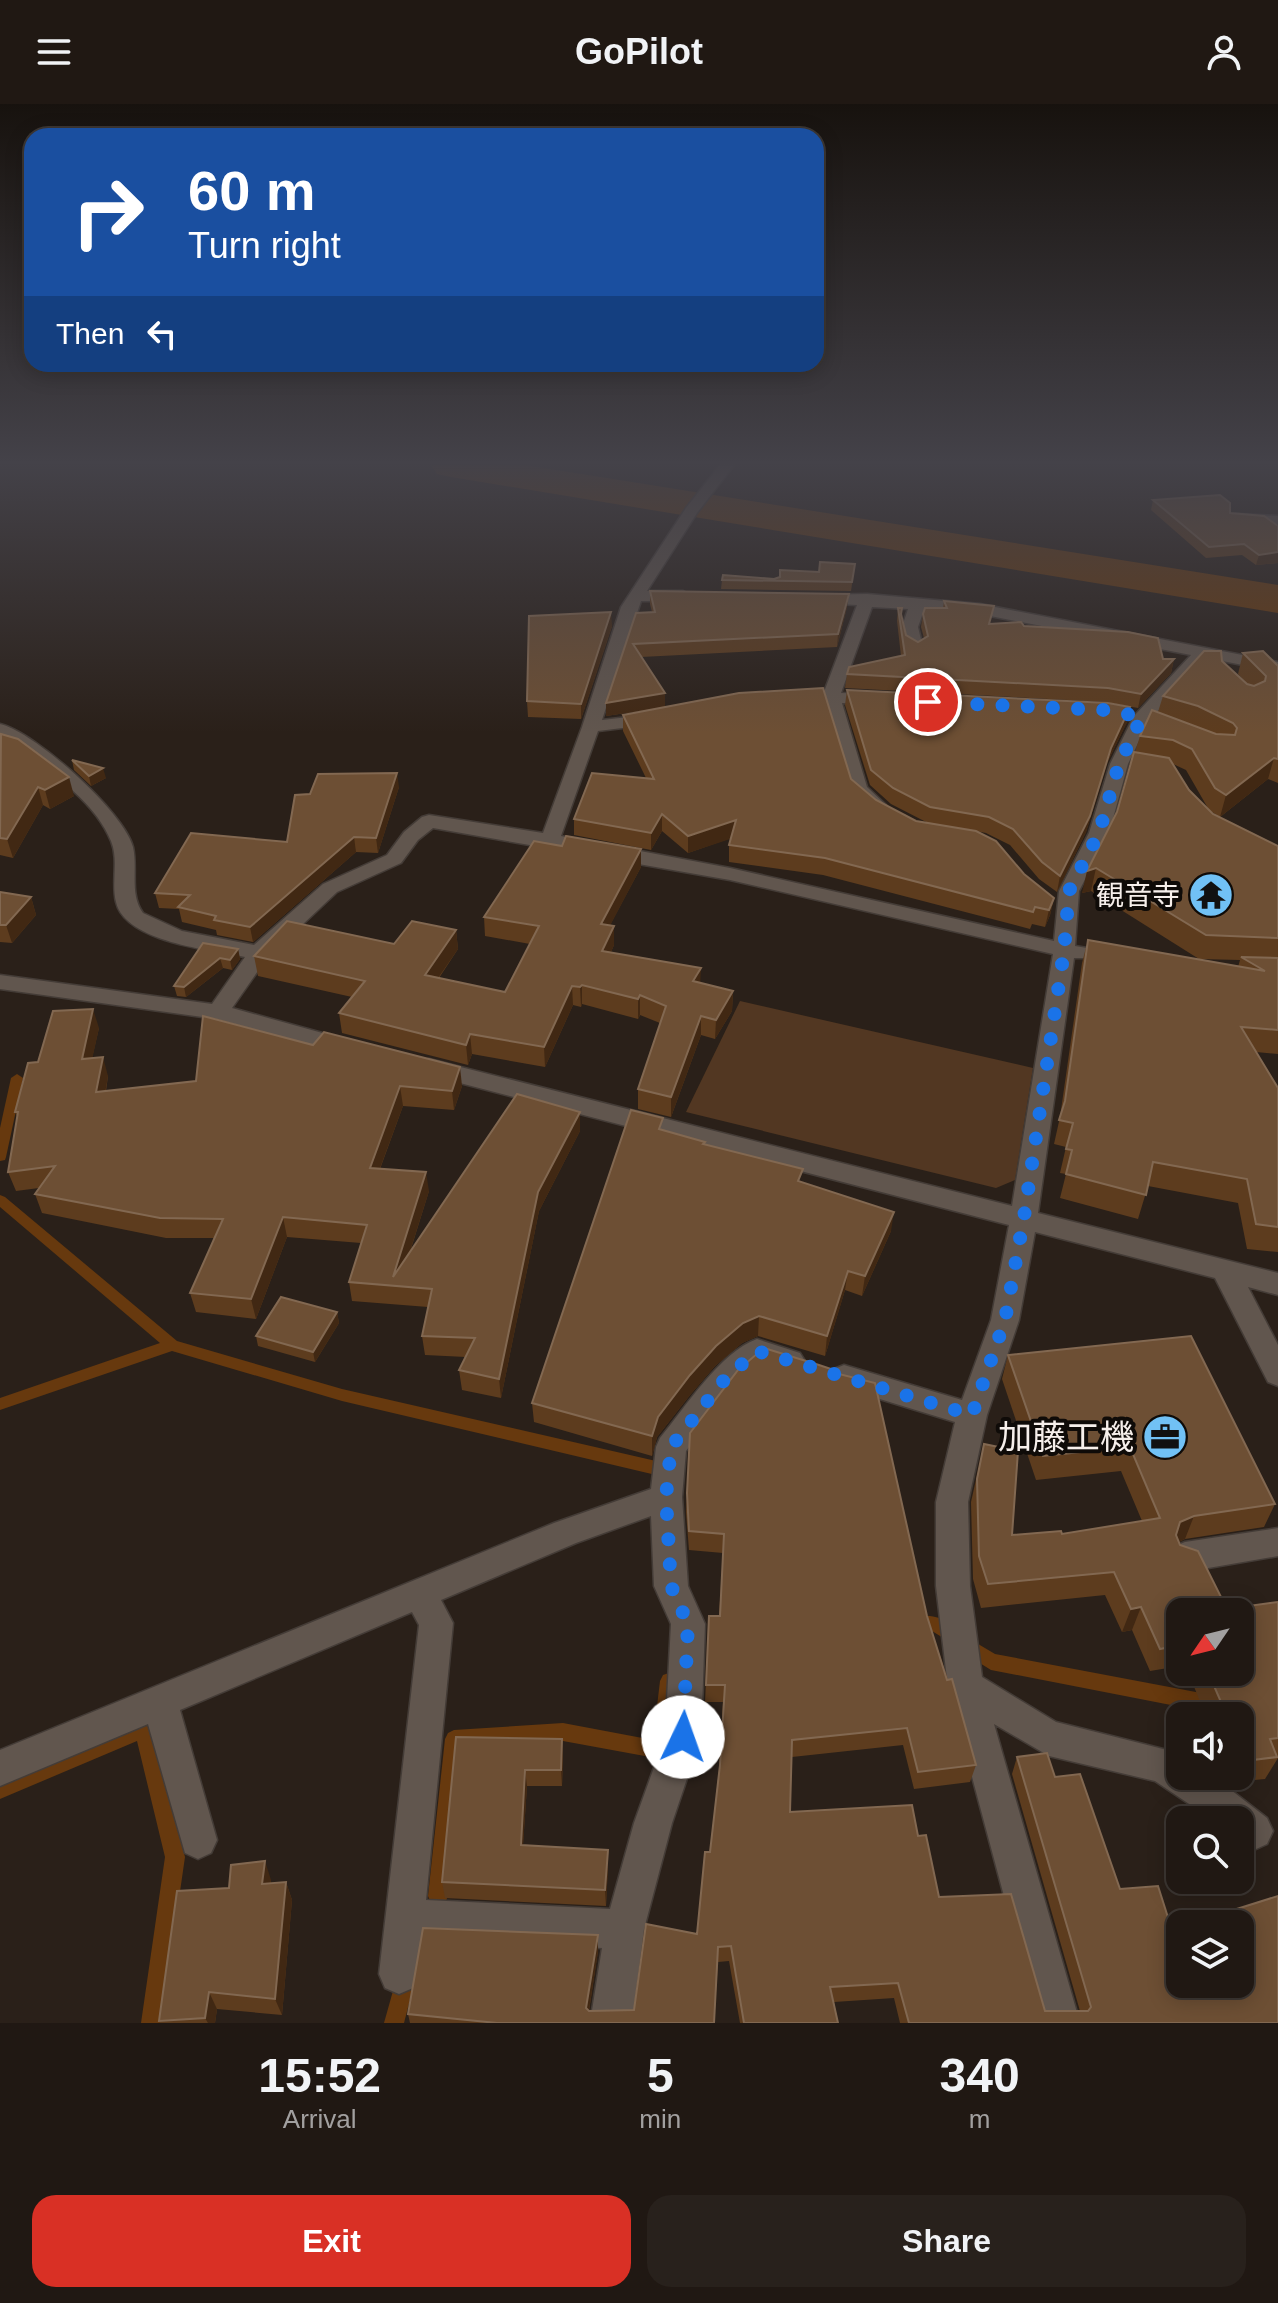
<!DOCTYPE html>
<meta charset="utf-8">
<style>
:root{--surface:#201813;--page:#28211c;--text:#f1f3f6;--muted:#a2a0a0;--line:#3d3733;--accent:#d93025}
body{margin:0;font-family:Arial,"Noto Sans JP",sans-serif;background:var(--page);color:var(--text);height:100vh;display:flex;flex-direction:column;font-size:30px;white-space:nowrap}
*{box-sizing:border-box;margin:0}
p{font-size:26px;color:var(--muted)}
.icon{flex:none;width:44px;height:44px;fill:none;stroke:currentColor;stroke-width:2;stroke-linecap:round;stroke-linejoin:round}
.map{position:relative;height:1919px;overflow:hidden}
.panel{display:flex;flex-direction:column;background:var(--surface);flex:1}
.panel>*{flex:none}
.hud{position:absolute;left:24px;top:24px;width:800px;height:244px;border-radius:24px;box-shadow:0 4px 20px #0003,0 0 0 2px var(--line);background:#1a4fa0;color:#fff;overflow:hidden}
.needle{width:52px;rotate:235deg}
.buttons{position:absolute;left:1166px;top:1494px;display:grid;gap:16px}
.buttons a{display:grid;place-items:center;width:88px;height:88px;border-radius:16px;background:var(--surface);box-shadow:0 4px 20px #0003,0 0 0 2px var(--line);font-size:40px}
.pin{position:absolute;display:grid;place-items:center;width:68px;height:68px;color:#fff;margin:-34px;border:4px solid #fff;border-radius:50%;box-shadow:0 2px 8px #0007}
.me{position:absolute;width:88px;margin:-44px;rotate:3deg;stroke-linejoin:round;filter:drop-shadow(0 0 6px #0008)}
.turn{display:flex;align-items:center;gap:28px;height:168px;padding:0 32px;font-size:36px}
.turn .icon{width:104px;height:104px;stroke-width:2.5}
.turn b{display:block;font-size:56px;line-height:68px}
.then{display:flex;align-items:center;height:76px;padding:0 32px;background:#0003;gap:16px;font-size:30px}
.eta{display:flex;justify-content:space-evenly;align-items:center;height:136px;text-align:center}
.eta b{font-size:48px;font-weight:600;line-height:56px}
.primary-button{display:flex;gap:16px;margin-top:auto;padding:16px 32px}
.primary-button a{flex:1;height:92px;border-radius:24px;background:var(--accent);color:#fff;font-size:32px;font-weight:600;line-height:92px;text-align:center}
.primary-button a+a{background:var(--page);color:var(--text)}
header{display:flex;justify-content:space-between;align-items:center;height:104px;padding:0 32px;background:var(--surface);font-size:36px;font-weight:600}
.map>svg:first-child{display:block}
</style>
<header><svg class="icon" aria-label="menu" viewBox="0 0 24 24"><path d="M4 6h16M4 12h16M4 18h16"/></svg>GoPilot<svg class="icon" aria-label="person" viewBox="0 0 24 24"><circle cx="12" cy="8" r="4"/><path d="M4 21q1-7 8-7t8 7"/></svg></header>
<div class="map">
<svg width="1278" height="1919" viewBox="0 0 1278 1919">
<rect width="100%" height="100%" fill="#2a2019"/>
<!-- green -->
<polygon fill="#523722" points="740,897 1033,964 1015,1076 996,1084 686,1008"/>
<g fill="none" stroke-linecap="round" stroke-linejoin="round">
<!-- stream -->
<g fill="#67390e" fill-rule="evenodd">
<polygon points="17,970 23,974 6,1053 5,1056 0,1057 0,1024 11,974"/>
<polygon points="0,1091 5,1093 177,1237 342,1285 656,1357 662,1359 664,1364 662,1369 656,1371 342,1297 172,1247 0,1306 0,1294 160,1239 0,1103"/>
<path d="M916,1511C935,1511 952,1515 962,1532L959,1538L953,1540L932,1527H916L910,1525L908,1519L910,1513Z"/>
<polygon points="968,1534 995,1550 1217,1592 1223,1595 1226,1601 1223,1607 1217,1610 991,1566 962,1548 959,1542 962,1536"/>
<polygon points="669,1569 675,1571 678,1577 670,1646 667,1652 661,1655 563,1637 462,1643 448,1792 445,1799 438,1802 431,1799 428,1792 445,1635 448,1629 454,1626 563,1619 653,1636 660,1577 663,1571"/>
<polygon points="143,1617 149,1620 152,1626 185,1753 161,1919 141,1919 165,1753 137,1637 0,1695 0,1677"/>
<polygon points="405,1866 412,1869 415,1876 404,1919 384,1919 398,1869"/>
</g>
<!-- river -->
<polygon fill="#67390e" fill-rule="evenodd" points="431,361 525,361 1278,481 1278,509 451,373 437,370"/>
<!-- minor casing -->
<g stroke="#443c37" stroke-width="3">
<g id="minor">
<path d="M720,361H734L697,409L647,487H683L691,492L683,497H641L602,616L655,610L664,615L655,620L598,627L561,732L730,764L1054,837L1059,787L1089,729L1110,660L1134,612L1191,551L980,510L924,506L918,523L923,544L915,549L907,544L902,523L908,505L872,503L841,589L877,590L886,595L877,600L842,599L867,683L886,701L876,707C841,698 833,630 824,599L794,598L785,593L794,588H824L857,501L816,499L808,494L810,491L867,490L980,500L1278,558V568L1207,554L1148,618L1128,660L1109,729L1079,787L1075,842L1087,844L1090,849L1087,854H1074L1038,1109L1278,1169V1191L1248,1183L1278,1241V1282L1268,1278L1215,1174L1035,1128L1019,1216L987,1311L968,1398L970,1482L982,1573L1056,1618L1175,1648L1180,1651V1672H1213L1267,1714L1273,1727L1267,1740L1254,1746L1240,1740V1716H1213L1155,1677L1049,1652L994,1620L1080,1919H1038L948,1583L936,1482V1398L955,1318L834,1281L829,1273L834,1265L844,1261L962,1296L991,1216L1009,1121L429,971L420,969L417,963L420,957L429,955L1012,1102L1053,850L730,776L433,724L418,736L401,759L337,788L267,854L232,904L355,938L359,943L355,948L347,951L217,915L0,885V871L212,900L245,853C211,846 125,838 116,798C111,778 119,756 111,737C92,691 39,661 0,633V620C35,628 124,708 133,743C138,765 129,790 143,809L182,827L254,841L323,780L387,751L404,728L422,713L429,711L543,729L582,623L621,503L686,404Z"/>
<polygon points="1237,410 1278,412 1278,420 1232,417 1232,411"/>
<path d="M757,1235L800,1249L805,1257L800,1265L790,1269L762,1260L735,1283L686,1347L682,1393L688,1482L705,1520L701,1633L672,1719L644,1825L632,1919H590L602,1844L422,1835L419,1870L413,1884L399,1890L385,1884L379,1870L419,1521L412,1508L180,1606L217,1736L211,1749L198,1755L185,1749L148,1620L0,1682V1646L554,1419L651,1385L656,1343L660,1334C685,1304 720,1248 757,1235ZM651,1412L654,1482L671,1520L665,1633L634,1719L610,1805L426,1796L453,1519L441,1496L576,1439Z"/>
<polygon points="1278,1424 1278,1452 1185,1468 1173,1463 1169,1453 1173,1443 1185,1438"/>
</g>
</g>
<!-- minor -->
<use href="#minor" fill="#61564e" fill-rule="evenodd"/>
</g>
<!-- wall -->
<g fill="#5d3c1e">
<polygon points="1153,396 1230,409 1278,422 1278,459 1256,461 1242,451 1206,454 1151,406"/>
<polygon points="855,460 851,487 721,485 722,476 774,475 819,468"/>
<polygon points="650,487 847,503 837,543 641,553 665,589 665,603 606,612 636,509 652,508 650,500"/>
<polygon points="944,497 991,520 1024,522 1163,555 1174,555 1171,569 1138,604 1105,598 845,584 847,570 901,552 897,517 898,504 906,531 918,538 924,534 921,523 923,510 943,504"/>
<polygon points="612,522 581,615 528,613 527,597"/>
<polygon points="1243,549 1278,562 1278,679 1268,675 1220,713 1209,706 1186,666 1173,660 1189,686 1213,710 1278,742 1278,950 1256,948 1278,984 1278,1148 1247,1145 1238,1099 1148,1082 1138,1115 1060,1094 1066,1070 1060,1069 1066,1043 1054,1040 1060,1013 1082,859 1088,836 1238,863 1240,856 1199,855 1091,787 1082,789 1117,708 1140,632 1158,608 1163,592 1222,557 1248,581 1238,570"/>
<polygon points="847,586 1127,618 1107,659 1086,728 1057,788 1039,775 1010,741 986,729 976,727 1024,770 1054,794 1050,811 1045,823 1032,820 1030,825 823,771 729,758 729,741 731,734 688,749 662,727 651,746 574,731 574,715 646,674 623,627 623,611 851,675 876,696 916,717 928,719 891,700 870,681 845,601"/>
<polygon points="0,631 74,692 50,705 43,701 13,754 0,751"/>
<polygon points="72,656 106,674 91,682 74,666"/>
<polygon points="399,683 378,749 356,748 253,838 217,831 216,826 182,818 179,805 159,804 155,789 287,738"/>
<polygon points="562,742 641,745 641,763 610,821 614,822 614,841 611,848 700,879 733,887 732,907 715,935 701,931 671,1013 638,1005 638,985 660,919 640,911 638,915 582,900 581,903 573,901 545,963 472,950 468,961 342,929 339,909 352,893 258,872 254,852 394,840 456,826 458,845 439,874 505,888 530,840 485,832 484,813"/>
<polygon points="0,788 31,793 36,811 12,839 0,838"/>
<polygon points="203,839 238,845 240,855 232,866 223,864 186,893 177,892 174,882"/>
<polygon points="99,924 92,954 108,972 106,987 462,982 454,1006 403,1002 380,1065 429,1087 410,1148 580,1008 580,1027 539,1107 501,1294 462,1286 459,1266 466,1253 425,1251 422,1232 428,1203 352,1197 349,1178 361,1139 287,1133 256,1215 196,1208 190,1189 214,1134 166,1134 42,1109 35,1090 39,1084 16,1087 8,1068 17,1013 15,1008 38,958"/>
<polygon points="663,1026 705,1038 705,1041 801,1079 891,1127 862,1192 845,1186 825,1252 758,1232 742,1239 715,1262 690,1291 657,1333 652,1352 534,1318 532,1299"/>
<polygon points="337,1208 339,1219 315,1258 258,1242 256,1232"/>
<polygon points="1008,1251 1275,1400 1264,1423 1185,1435 1179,1438 1227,1505 1278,1498 1278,1654 1265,1675 1233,1678 1230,1672 1240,1672 1240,1612 1206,1612 1188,1568 1240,1568 1180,1508 1180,1562 1150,1567 1132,1526 1122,1528 1105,1491 981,1504 973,1475 971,1398 984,1340 1012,1431 1062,1430 1142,1417 1121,1367 1036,1376 1002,1275"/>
<polygon points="831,1268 927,1512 976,1661 970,1678 914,1685 903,1641 792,1653 790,1708 918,1732 939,1793 1045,1907 1080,1907 1012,1670 1017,1653 1055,1673 1120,1785 1172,1826 1278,1919 900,1919 894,1894 834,1898 838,1919 740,1919 729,1857 718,1858 714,1919 410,1919 408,1910 598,1831 598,1847 589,1907 634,1906 697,1830 710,1748 719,1665 723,1598 705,1598 709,1512 719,1512 723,1449 689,1446 686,1408 690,1329"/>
<polygon points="456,1633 563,1652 562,1682 527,1682 523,1741 608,1746 608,1762 606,1802 445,1794 442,1778"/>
<polygon points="271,1776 271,1779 286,1778 292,1796 282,1911 217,1905 215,1919 160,1919 159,1917 229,1784"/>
</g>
<!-- shaded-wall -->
<g fill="#412813">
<polygon points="1278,448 1278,459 1256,461 1259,451"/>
<polygon points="849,490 847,503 837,543 838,530"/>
<polygon points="611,508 612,522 581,615 581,600"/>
<polygon points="1174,555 1171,569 1138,604 1141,590"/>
<polygon points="665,589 665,603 606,612 606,599"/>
<polygon points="1130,603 1127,618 1107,659 1086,728 1057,788 1060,772 1111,644"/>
<polygon points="1274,654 1268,675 1220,713 1226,691"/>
<polygon points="103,664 106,674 91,682 89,672"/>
<polygon points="397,669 399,683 378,749 376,734"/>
<polygon points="69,673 74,692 50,705 45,686"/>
<polygon points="38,683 43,701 13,754 7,735"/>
<polygon points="662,710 662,727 651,746 651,729"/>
<polygon points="736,716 736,733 688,749 688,732"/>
<polygon points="354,733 356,748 253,838 250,823"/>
<polygon points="641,745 641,763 601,839 601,820"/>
<polygon points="1096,764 1091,787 1082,789 1087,767"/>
<polygon points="31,793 36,811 12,839 6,821"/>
<polygon points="1054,794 1050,811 1045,823 1049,806"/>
<polygon points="614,822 614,841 603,866 602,847"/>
<polygon points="456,826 458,845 427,890 425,871"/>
<polygon points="238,845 240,855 232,866 230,856"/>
<polygon points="220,854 223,864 186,893 184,883"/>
<polygon points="701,864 700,883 693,877"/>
<polygon points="582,881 582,900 581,903 580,883"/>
<polygon points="572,882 573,901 545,963 544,943"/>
<polygon points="733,887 732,907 715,935 716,916"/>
<polygon points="640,891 640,911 638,915 638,895"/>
<polygon points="93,905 99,924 88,974 82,955"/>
<polygon points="701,912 701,931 671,1013 671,993"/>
<polygon points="470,930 472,950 468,961 466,941"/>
<polygon points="103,953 108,972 102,1007 96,988"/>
<polygon points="460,963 462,982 454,1006 452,987"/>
<polygon points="400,982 403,1002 373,1083 370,1064"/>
<polygon points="580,1008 580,1027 539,1107 501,1294 499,1275 538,1088"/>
<polygon points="426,1068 429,1087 399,1182 393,1173"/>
<polygon points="894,1108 891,1127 862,1192 865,1172"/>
<polygon points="283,1113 287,1133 256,1215 251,1195"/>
<polygon points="848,1167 845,1186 825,1252 827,1232"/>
<polygon points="337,1208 339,1219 315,1258 313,1248"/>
<polygon points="759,1212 758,1232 742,1239 715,1262 690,1291 657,1333 652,1352 652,1332 658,1313 690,1271 716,1242 743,1219"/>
<polygon points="1194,1412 1185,1435 1170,1442 1180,1418"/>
<polygon points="1141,1503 1132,1526 1122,1528 1131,1505"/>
<polygon points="562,1635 563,1652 562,1682 561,1666"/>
<polygon points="525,1666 527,1682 522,1757 521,1741"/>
<polygon points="608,1746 608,1762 606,1802 605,1786"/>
<polygon points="265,1757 271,1776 269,1798 262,1780"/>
<polygon points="286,1778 292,1796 282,1911 275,1895"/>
<polygon points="598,1831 598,1847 587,1919 586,1904"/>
<polygon points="209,1888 217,1905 215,1919 208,1919 205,1914"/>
</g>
<!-- building -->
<g fill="#6d4f34" stroke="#826851" stroke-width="2">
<polygon points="1220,391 1230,399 1230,409 1264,412 1278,422 1278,448 1259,451 1244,440 1209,443 1153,396"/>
<polygon points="820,458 855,460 852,478 722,476 723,471 774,475 780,473 780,466 819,468"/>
<polygon points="650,487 849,490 838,530 633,540 665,589 606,599 636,509 655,508"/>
<polygon points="944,497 994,502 989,520 1021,518 1024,522 1128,528 1158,534 1163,555 1174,555 1141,590 1108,584 847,570 849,563 905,551 898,504 902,504 901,510 906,531 918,538 928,532 923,510 925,504 947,504"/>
<polygon points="611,508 581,600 527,597 529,512"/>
<polygon points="1204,547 1221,547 1222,557 1247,580 1254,582 1265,577 1266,572 1243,549 1263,547 1278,562 1278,655 1274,654 1226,691 1215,684 1192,645 1173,636 1140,632 1152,606 1216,630 1235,631 1237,624 1233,619 1198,602 1163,592"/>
<polygon points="823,584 851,675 876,696 916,717 976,727 996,737 1024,770 1054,794 1049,806 1035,803 1033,808 825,754 729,741 736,716 688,732 662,710 651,729 574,715 592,669 654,675 623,611 739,589"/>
<polygon points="847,586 1108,599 1130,603 1111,644 1090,712 1060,772 1042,758 1013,725 989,713 930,703 893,684 871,666"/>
<polygon points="1,630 18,635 69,673 45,686 38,683 7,735 0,734"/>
<polygon points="1134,648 1169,654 1189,686 1213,710 1278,742 1278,834 1206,831 1096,764 1087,767 1117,708"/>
<polygon points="72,656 103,664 89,672"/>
<polygon points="397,669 376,734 354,733 250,823 214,816 216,812 178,803 190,791 155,789 191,729 287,738 295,691 310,690 318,670"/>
<polygon points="566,732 641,745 601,820 614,822 602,847 701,864 693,877 733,887 716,916 701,912 671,993 638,985 666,902 640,891 638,895 582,881 580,883 572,882 544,943 470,930 466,941 339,909 365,877 254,852 287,817 394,840 412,817 456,826 425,871 505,888 539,822 484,813 534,737 562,742"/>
<polygon points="0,788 31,793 6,821 0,821"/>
<polygon points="1088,836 1265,867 1241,853 1278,854 1278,926 1241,923 1278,984 1278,1123 1256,1120 1247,1075 1153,1058 1146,1091 1066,1070 1072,1046 1066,1045 1073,1019 1059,1016 1065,997"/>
<polygon points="203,839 238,845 230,856 220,854 184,883 174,882"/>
<polygon points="93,905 82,955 103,953 96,988 196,977 203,912 313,941 324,928 460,963 452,987 400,982 370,1064 426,1068 393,1173 517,990 580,1008 538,1088 499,1275 459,1266 475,1234 422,1232 432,1185 349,1178 367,1121 283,1113 251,1195 190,1189 223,1115 160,1114 35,1090 55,1062 8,1068 18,1008 15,1008 28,959 38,958 53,907"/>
<polygon points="631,1006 663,1014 659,1025 705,1038 703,1040 803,1065 798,1077 894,1108 865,1172 848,1167 827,1232 759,1212 743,1219 716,1242 690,1271 658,1313 652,1332 532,1299"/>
<polygon points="281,1193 337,1208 313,1248 256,1232"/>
<polygon points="1191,1232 1275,1400 1194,1412 1180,1418 1176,1431 1180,1441 1198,1447 1227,1505 1278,1498 1278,1634 1270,1635 1277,1653 1245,1657 1240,1645 1240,1612 1227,1612 1208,1568 1240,1568 1240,1508 1180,1508 1180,1541 1160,1545 1141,1503 1131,1505 1114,1468 988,1480 979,1452 977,1375 984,1340 1018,1347 1012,1431 1061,1427 1062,1430 1160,1414 1130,1343 1043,1352 1008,1251"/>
<polygon points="764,1244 819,1261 831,1265 831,1268 875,1279 927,1512 947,1576 952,1575 976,1661 918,1668 907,1624 792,1636 790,1708 912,1701 918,1732 926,1731 939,1793 1011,1790 1045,1907 1088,1907 1091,1903 1017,1653 1047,1649 1055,1673 1080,1670 1120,1785 1158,1782 1172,1826 1180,1823 1180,1880 1240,1880 1240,1820 1189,1820 1278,1792 1278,1919 909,1919 898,1879 830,1883 838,1919 744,1919 731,1842 718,1843 714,1919 497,1919 408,1910 423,1824 598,1831 586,1904 589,1907 634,1906 646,1820 697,1830 705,1748 710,1748 720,1661 725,1581 706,1581 709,1512 720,1512 724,1430 689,1427 687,1389 690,1329 738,1266"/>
<polygon points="456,1633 562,1635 561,1666 525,1666 521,1741 608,1746 605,1786 442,1778"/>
<polygon points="265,1757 262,1780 286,1778 275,1895 209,1888 205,1914 159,1917 177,1787 229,1784 231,1761"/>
</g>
<!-- sky -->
<linearGradient id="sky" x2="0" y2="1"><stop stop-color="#17120e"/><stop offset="0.57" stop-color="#444249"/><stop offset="1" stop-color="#444249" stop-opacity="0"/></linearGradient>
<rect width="1278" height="629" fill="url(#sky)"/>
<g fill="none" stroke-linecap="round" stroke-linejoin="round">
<!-- route -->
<polyline stroke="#1a73e8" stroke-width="14" stroke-dasharray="0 25.2" points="683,1633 688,1520 671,1482 666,1393 671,1343 725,1275 757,1247 972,1311 1005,1216 1024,1113 1064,847 1069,787 1099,729 1119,660 1142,613 1105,606 928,598"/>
</g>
<!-- icons -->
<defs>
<g id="temple-disc" transform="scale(2.3)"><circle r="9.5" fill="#71c1f5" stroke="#0f0b08"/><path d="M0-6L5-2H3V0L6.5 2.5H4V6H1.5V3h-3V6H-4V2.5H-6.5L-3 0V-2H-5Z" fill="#111"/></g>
<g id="office-disc" transform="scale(2.3)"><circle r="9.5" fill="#71c1f5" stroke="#0f0b08"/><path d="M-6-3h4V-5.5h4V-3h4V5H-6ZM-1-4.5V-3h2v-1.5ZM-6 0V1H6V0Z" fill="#111"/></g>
</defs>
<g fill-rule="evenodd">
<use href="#temple-disc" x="1211" y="791"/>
<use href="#office-disc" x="1165" y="1333"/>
</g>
<g text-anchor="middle" stroke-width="8" stroke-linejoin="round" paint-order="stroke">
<!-- poi labels -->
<g font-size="28" fill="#f6efeb" stroke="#0f0b08" text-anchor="end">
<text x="1180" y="801">観音寺</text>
</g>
<!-- near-poi labels -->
<g font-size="34" fill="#f6efeb" stroke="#0f0b08" text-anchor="end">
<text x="1134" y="1345">加藤工機</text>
</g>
</g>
</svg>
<div class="buttons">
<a><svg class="needle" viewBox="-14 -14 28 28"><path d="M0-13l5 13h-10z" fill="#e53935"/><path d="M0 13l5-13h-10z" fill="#a2a0a0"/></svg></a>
<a><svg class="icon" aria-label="sound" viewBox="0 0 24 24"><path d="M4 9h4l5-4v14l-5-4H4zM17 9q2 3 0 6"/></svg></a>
<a><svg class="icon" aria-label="search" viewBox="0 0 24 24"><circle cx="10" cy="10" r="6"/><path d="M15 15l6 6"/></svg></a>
<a><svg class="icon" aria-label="layers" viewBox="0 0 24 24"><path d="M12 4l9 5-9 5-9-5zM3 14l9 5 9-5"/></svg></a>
</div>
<div class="pin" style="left:928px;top:598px;background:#d93025"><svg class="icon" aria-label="arrive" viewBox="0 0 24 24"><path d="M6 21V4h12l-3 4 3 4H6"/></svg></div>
<svg class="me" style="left:683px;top:1633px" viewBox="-20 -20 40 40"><circle r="19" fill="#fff"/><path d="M0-13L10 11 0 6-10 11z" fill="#1a73e8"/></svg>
<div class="hud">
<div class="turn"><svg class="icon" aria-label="right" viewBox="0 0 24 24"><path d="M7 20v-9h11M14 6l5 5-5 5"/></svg><div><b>60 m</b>Turn right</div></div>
<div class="then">Then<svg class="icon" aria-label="left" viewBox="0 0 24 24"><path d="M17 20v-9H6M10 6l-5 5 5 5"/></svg></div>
</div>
</div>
<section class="panel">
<div class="eta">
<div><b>15:52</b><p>Arrival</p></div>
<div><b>5</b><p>min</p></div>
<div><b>340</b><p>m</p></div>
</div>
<div class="primary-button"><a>Exit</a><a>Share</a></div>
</section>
